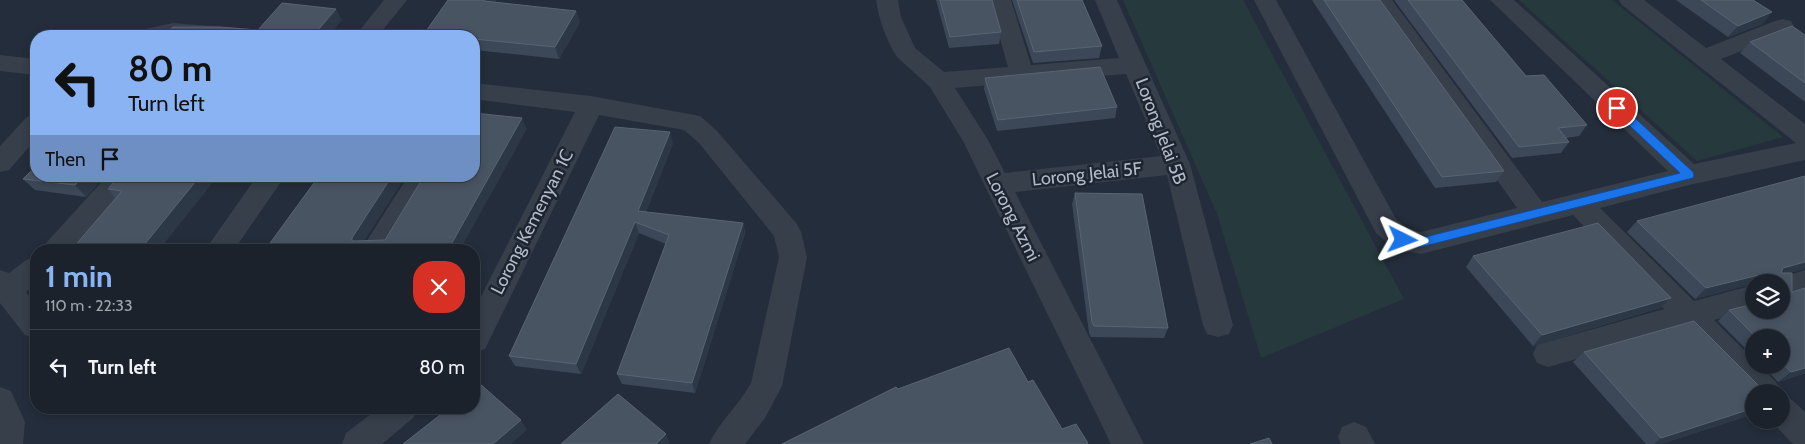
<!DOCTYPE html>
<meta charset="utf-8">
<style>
:root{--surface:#1b222c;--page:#242a34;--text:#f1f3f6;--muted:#a0a4a9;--line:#393f48;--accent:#8ab3f4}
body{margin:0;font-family:Cabin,sans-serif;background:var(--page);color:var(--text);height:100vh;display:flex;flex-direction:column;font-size:19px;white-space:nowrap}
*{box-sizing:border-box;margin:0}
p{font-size:16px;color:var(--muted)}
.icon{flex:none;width:28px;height:28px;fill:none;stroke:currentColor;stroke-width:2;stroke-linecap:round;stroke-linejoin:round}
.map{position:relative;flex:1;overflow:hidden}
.sheet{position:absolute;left:30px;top:244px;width:450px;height:170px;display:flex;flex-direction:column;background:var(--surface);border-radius:20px;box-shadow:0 2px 8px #0003,0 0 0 1px var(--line)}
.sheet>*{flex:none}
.hud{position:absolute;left:30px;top:30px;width:450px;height:152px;border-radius:20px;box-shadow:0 2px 8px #0003,0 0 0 1px var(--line);background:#8ab3f4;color:#111;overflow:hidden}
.fabs{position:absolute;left:1745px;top:274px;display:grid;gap:10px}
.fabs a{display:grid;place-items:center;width:45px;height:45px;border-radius:50%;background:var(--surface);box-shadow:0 2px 8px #0003,0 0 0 1px var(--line);font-size:25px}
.pin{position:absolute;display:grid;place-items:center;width:42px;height:42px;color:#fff;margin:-21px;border:2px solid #fff;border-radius:50%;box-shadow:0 1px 5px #0007}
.me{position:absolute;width:55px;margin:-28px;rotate:93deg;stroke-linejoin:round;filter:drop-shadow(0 0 4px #0008)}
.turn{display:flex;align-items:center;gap:18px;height:105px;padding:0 15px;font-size:22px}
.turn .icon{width:65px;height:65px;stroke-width:2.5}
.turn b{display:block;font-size:35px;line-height:42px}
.then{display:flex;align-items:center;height:48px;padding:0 15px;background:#0003;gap:10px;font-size:19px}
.round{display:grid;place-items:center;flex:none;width:52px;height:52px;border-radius:20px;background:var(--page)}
.overview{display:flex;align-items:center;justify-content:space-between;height:85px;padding:0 15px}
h1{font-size:30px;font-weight:700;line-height:38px;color:var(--accent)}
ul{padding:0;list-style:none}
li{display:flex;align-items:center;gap:15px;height:75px;padding:0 15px;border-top:1px solid var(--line)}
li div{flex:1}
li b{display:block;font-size:19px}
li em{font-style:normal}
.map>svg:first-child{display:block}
</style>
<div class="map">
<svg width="1805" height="444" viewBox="0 0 1805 444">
<rect width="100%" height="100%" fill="#242d3b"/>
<!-- green -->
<g fill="#26393c">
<polygon points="1123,0 1243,0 1404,299 1261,358 1217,214"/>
<polygon points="1519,0 1612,0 1783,137 1697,161"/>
</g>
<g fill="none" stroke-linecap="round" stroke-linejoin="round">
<!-- minor -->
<g fill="#373f4b" fill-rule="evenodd">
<polygon points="384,0 407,0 378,36 355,36"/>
<path d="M876,0H898L901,17L915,48L944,72L1008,67L989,0H1011L1031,65L1119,58L1095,0H1117L1190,164L1233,325L1229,334L1218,337L1207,334L1203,325L1167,175L1015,192L1144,444H1111L963,141L930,87L897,57C886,40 879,20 876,0ZM1126,74L1161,156L1005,173L988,140L955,88Z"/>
<polygon points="1254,0 1276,0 1396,219 1410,230 1421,232 1517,208 1369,0 1392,0 1542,202 1668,171 1490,0 1514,0 1694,164 1796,143 1622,5 1619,0 1644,0 1706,48 1775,21 1783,19 1791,21 1794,26 1791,31 1721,59 1805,124 1805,160 1689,185 1600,208 1694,301 1754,285 1754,309 1714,320 1754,360 1754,365 1759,365 1776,382 1781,392 1754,392 1754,402 1683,329 1548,367 1537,363 1533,354 1537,345 1664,309 1573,215 1421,254 1393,248 1376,233"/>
<polygon points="173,23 250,29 258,31 262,36 132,36 136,31"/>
<polygon points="0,55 36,59 36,75 0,71"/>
<path d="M474,83L591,96L700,116L717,131L797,224L801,232L807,257L782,386L765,418L745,444H709C719,422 739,405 751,383L779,257L774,236L699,143L684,130L599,115L485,349L474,353V310L575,112L474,99Z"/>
<polygon points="36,114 36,139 9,170 0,172 0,146 27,117"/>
<polygon points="107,176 136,176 74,250 43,250 47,242"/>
<polygon points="257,176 285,176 234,250 205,250"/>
<polygon points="408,176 435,176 390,250 361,250"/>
<polygon points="36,257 36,284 26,292 36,305 36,339 25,335 0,303 0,270 9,273 26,260"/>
<polygon points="1805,270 1805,294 1781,301 1781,282 1770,282 1771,281"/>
<polygon points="0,387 11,391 25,422 23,444 0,444"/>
<polygon points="1781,396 1792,400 1805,412 1805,444 1793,444 1770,420 1781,420"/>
<polygon points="379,408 418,408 413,418 382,444 342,444 346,433"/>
<polygon points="1354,422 1366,427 1375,444 1341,444 1338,437 1342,427"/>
</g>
</g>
<!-- wall -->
<g fill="#3c4857">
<polygon points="448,0 496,0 495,2 576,11 580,22 559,59 474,50 474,36 425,36 424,34"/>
<polygon points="936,0 992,0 1001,32 999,44 949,48"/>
<polygon points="1012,0 1082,0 1102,46 1099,58 1033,63"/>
<polygon points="1312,0 1380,0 1504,171 1496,182 1435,188"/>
<polygon points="1394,0 1462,0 1526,76 1587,125 1579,136 1566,138 1569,142 1561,153 1512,158"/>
<polygon points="1676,0 1753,0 1772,12 1762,24 1728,37"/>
<polygon points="1805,35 1805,102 1740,53 1750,42"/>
<polygon points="985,78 1117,107 1115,118 997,131 984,89"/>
<polygon points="673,143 646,212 743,223 745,233 695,393 622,384 617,374 666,244 639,233 581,374 515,366 509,356"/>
<polygon points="105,176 86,197 35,190 23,179"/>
<polygon points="119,176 159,250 73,250 72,249 116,199 108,189"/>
<polygon points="1075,193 1168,328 1164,338 1091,337 1089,333 1072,204"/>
<polygon points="1637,221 1791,273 1792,292 1805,288 1805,373 1778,382 1762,365 1781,365 1781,338 1754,338 1754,357 1718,321 1729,310 1781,310 1781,282 1754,282 1695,299 1627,232"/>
<polygon points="1473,256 1671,298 1660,308 1533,346 1466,267"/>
<polygon points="1584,352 1762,389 1769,384 1777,392 1754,392 1754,414 1661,444 1646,444 1573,362"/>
</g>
<!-- shaded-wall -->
<g fill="#2d3847">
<polygon points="484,0 496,0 488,12"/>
<polygon points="336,9 342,20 329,36 313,36"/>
<polygon points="576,11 580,22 559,59 555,47"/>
<polygon points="1772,12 1762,24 1728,37 1738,26"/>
<polygon points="522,118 527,129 460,250 448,250"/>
<polygon points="670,132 673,143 642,222 638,211"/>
<polygon points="84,176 105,176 86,197 75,185"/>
<polygon points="200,176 218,176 159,250 140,250"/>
<polygon points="392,176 406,176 359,249 352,241 352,238"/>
<polygon points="635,222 639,233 581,374 576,364"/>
<polygon points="743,223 745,233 695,393 692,383"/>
<polygon points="1805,262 1805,269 1770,279 1783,268"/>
<polygon points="1767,273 1756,282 1754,282 1754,284 1695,299 1706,288"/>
<polygon points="1671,298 1660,308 1533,346 1542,335"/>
<polygon points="1805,368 1805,373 1778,382 1791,372"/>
<polygon points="1754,408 1754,414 1661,444 1654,444 1661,438"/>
<polygon points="521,420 527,430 511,444 493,444"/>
<polygon points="666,434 670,444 656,444"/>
</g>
<!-- building -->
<g fill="#495463" stroke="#596473">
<polygon points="448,0 484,0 484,1 576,11 555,47 474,39 474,36 448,36 424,34"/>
<polygon points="940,0 992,0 1001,32 950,37"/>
<polygon points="1017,0 1082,0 1102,46 1034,52"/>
<polygon points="1324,0 1380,0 1504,171 1442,177"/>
<polygon points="1408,0 1462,0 1526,76 1544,75 1587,125 1558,128 1569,142 1519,147"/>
<polygon points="1701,0 1753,0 1772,12 1738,26"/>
<polygon points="282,3 336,9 313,36 163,36 173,27 220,27 258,30"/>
<polygon points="1792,26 1805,35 1805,83 1750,42"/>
<polygon points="1100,67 1117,107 998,120 985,78"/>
<polygon points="474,113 522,118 448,250 265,250 319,176 392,176 352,238 352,241 385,240 424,176 474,176"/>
<polygon points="615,127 670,132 638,211 743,223 692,383 617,374 669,235 635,222 576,364 509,356"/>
<polygon points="36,166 36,176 84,176 75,185 23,179"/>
<polygon points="119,176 200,176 140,250 79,250 72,249 122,191 108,189"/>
<polygon points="1805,176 1805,262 1783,268 1781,273 1792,273 1792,292 1805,288 1805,368 1791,372 1781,362 1781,338 1757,338 1729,310 1754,304 1754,310 1781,310 1781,282 1767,282 1767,273 1706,288 1637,221"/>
<polygon points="1075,193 1142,194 1168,328 1094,326 1092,322"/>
<polygon points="1598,223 1671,298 1542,335 1473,256"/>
<polygon points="1694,321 1765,392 1754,392 1754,408 1661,438 1584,352"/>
<polygon points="1009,348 1028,382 1033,380 1062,429 1076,424 1088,443 1085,444 782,444 896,387 898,389"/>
<polygon points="479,383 521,420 493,444 403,444 449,408 474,408 474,387"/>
<polygon points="1769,384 1777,392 1768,392 1769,392"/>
<polygon points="618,394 666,434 656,444 561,444"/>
<polygon points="1269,438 1272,444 1250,444"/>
</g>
<!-- route -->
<polygon fill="#1a73e8" stroke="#114b97" points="1617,104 1621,105 1693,172 1694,175 1693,178 1421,247 1399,243 1397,240 1403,235 1421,238 1680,173 1613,110 1612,108"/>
<g text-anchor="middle" stroke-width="5" stroke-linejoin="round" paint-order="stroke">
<!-- street labels -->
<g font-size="18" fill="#b3bac7" stroke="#1c2530">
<text transform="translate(1161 131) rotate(69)" y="6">Lorong Jelai 5B</text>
<text transform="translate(1087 174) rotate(-6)" y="6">Lorong Jelai 5F</text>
<text transform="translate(1013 217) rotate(63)" y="6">Lorong Azmi</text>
<text transform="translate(532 222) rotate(-63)" y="6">Lorong Kemenyan 1C</text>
</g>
</g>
</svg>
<div class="fabs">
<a><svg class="icon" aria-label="layers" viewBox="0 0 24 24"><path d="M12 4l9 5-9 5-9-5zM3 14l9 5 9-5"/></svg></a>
<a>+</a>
<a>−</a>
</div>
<div class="pin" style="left:1617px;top:108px;background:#d93025"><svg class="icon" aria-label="arrive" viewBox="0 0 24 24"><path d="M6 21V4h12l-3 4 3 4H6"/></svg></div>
<svg class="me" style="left:1403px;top:240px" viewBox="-20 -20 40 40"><path d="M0-17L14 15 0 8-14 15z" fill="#1a73e8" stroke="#fff" stroke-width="4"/></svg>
<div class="hud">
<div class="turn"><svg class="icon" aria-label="left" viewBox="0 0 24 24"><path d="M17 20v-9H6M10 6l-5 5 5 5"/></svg><div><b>80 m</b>Turn left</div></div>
<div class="then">Then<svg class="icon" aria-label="arrive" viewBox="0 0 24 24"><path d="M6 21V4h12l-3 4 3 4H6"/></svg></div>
</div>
<section class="sheet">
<div class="overview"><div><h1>1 min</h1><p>110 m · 22:33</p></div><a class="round" style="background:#d93025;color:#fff"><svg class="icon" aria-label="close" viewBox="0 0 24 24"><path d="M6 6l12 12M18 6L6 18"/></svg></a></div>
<ul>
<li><svg class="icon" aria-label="left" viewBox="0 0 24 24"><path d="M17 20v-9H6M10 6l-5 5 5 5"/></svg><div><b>Turn left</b></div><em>80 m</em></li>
</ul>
</section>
</div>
